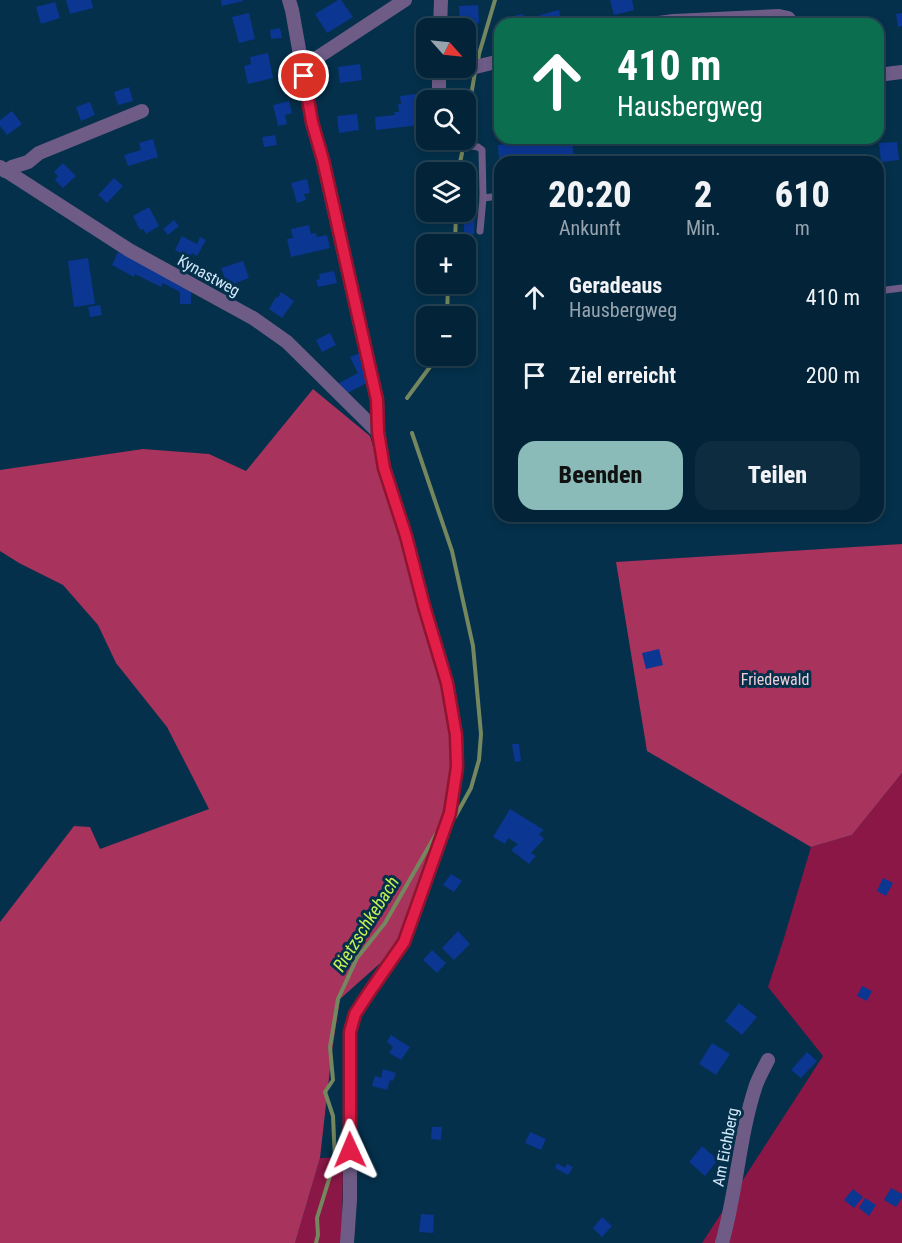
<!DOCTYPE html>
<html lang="de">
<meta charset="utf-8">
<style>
:root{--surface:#032438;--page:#0d2c40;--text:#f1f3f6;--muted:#97a4ae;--line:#244153;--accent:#8bbbb9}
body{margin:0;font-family:"Roboto Condensed",sans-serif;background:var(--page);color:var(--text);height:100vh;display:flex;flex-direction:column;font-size:22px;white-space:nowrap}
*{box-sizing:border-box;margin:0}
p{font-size:20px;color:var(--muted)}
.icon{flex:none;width:33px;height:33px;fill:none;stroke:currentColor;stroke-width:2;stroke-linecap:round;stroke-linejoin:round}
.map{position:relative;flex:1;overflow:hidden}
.panel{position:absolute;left:494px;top:156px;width:390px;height:366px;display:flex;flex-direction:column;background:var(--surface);border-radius:18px;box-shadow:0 3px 9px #0003,0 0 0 2px var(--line)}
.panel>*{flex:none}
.guide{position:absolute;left:494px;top:18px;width:390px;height:126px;border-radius:18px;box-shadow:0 3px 9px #0003,0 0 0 2px var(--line);background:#0b6e4f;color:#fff;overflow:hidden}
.needle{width:39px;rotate:117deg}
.fabs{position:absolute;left:416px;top:18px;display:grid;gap:12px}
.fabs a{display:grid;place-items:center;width:60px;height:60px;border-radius:12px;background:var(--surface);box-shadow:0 3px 9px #0003,0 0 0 2px var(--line);font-size:30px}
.pin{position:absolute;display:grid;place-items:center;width:51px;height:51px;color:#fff;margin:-26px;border:3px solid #fff;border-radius:50%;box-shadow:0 2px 6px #0007}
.me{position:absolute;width:66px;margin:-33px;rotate:359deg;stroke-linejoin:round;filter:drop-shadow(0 0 4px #0008)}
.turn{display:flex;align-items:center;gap:21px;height:126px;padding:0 24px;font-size:27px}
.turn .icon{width:78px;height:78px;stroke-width:2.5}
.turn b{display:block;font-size:42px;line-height:51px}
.eta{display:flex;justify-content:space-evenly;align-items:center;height:102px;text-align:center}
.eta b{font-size:36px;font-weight:800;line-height:42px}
.button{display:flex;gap:12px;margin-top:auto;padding:12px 24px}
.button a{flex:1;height:69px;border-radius:18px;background:var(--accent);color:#111;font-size:24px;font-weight:800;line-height:69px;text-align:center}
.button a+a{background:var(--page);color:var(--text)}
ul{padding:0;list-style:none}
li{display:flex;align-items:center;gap:18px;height:78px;padding:0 24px}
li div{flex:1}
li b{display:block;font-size:22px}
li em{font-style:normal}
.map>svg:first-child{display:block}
</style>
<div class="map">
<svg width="902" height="1243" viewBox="0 0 902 1243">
<rect width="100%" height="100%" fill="#04304b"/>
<!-- green -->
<g fill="#8a1746">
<polygon points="902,773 902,1243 702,1243 823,1056 768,987 784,938 811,847 852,835"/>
<polygon points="343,1157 342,1243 295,1243 320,1158"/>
</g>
<!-- forest -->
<g fill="#a8335d">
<polygon points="313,389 370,436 456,735 457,767 404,942 340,999 332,1051 320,1158 295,1243 0,1243 0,922 74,826 90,827 100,849 209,809 167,727 116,663 98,625 63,585 19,563 0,551 0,470 143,449 209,454 246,471"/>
<polygon points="902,544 902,773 852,835 811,847 647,751 616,562"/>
</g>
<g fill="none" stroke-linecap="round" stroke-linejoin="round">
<!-- stream -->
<g stroke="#75875e" stroke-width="4">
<polyline points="478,62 479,54 495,0"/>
<polyline points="468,130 469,108 475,72"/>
<polyline points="458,172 462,153"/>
<polyline points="455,244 456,212"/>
<polyline points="447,316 448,284"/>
<polyline points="407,398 438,356"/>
<polyline points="412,433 452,551 473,646 481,734 479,760 471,788 455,817"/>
<polyline points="316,1243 318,1235 317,1218 335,1160 333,1116 325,1092 333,1080 330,1047 338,999 357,958 385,923 436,834"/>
</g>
</g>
<!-- building -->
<g fill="#0b3691">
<polygon points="66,0 91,0 93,8 70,14"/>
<polygon points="221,0 243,0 243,1 222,6"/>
<polygon points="338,0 341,0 353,17 327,33 315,14"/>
<polygon points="610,0 632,0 634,10 614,15"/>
<polygon points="55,2 60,18 41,24 36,7"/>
<polygon points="478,5 479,23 477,23 477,26 463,27 463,24 460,24 459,6"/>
<polygon points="559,10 562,24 542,24 540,15"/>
<polygon points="249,13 255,39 239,43 232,17"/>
<polygon points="902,13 902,26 898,27 896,14"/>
<polygon points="523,14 525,24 506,24 505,18"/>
<polygon points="280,28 282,38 271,39 270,30"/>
<polygon points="268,53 273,78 248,84 244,66 251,64 250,57"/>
<polygon points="360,64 362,80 340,83 338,67"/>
<polygon points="129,87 133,101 118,105 114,92"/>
<polygon points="416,94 420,125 376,130 375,117 395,115 394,112 399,112 398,104 401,104 400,96"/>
<polygon points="289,101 292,113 285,115 287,124 278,126 273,105"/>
<polygon points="90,102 95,115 81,121 76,107"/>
<polygon points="12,111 22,124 7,135 0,126 0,120"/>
<polygon points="357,114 359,130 339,133 337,116"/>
<polygon points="275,135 277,145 264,147 262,137"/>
<polygon points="554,138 572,138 574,162 556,162 556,158 521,162 502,162 501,160 499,160 498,145"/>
<polygon points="153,139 158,157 128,166 124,155 141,150 139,143"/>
<polygon points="897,142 899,160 881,162 879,143"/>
<polygon points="63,163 76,176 63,188 55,180 58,176 54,172"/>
<polygon points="114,178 123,186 107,203 98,195"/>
<polygon points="307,179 310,193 304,194 306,200 297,203 291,183"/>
<polygon points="149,207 159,226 146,234 143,229 140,230 133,216"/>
<polygon points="475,209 474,234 472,235 473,239 463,241 463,236 464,236 464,221 466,220 465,215 466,215 465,210"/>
<polygon points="174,220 179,226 168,235 163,229"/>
<polygon points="309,225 311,234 316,233 317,237 327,235 330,248 291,257 287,239 293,238 291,229"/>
<polygon points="182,236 197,244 200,237 206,240 197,256 192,253 189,258 175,250"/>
<polygon points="118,252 191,287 191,304 180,304 180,292 163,283 161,287 135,274 134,277 112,265"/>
<polygon points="88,258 95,304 74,307 68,261"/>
<polygon points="243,261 249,278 228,286 221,268"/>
<polygon points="334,271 337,283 318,287 316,280 320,279 319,274"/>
<polygon points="281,292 294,301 282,318 269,309 276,297 278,298"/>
<polygon points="100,305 102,315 90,317 88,307"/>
<polygon points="330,333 336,345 322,352 316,340"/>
<polygon points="360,353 369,382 345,394 339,383 358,373 350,357"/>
<polygon points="659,649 663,665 646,669 642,653"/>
<polygon points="512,744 519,744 521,761 515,762"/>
<polygon points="510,809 544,830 539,834 544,839 531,853 536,856 529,864 511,850 518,844 508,838 505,844 493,837"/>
<polygon points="451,874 462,881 454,892 443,885"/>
<polygon points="883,878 893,883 886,896 877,891"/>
<polygon points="458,931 470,944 454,960 442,948"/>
<polygon points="432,950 446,963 437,973 423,960"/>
<polygon points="862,986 872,991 867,1001 857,996"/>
<polygon points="739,1003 757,1017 742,1035 725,1021"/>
<polygon points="391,1035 410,1047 401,1060 389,1053 393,1047 387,1042"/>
<polygon points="712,1043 730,1054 716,1075 699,1064"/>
<polygon points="807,1052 817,1061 801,1078 791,1070"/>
<polygon points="383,1069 396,1073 393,1081 390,1080 387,1090 372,1086 375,1076 381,1078"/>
<polygon points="432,1127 442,1127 441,1140 431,1139"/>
<polygon points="530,1132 546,1139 541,1150 525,1143"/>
<polygon points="702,1146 718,1160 705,1176 689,1162"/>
<polygon points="557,1163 565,1168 567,1164 573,1167 568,1175 555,1168"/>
<polygon points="891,1188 902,1194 902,1198 896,1207 884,1200"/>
<polygon points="853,1189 863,1197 854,1208 844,1200"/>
<polygon points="865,1198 876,1205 869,1216 859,1208"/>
<polygon points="421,1214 434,1215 433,1233 419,1232"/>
<polygon points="602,1217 612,1226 602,1237 593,1228"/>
</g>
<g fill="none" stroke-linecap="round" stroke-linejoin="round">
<!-- lane -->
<g stroke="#6e5c87" stroke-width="7">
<polyline points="465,145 478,147 482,150 483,198 500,196"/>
<polyline points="480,231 483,198"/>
<polyline points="878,291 902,288"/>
</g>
<!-- street -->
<g stroke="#6e5c87" stroke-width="14">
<polyline points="289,0 292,10 312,122 323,161 377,400 378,432 384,468 406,536 424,606 447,683 456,735 457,767 450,813 404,942 368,994 355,1014 350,1032 350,1200 347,1243"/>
<polyline points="651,24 674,21 779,16 788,18 793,24"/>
<polyline points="440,28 441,0"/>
<polyline points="302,64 309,63 405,0"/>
<polyline points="439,72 455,72 500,61"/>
<polyline points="878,75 902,72"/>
<polyline points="439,100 439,68"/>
<polyline points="454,140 465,145"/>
<polyline points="0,167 129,250 253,318 287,342 378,432"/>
<polyline points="5,171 12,167 28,162 39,153 142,111"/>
<path d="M722,1243C737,1191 739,1136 756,1085C759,1077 764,1068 768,1060"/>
</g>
</g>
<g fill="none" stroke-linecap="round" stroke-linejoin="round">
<!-- route casing -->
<g stroke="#92132f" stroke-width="15">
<polyline id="route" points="304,76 312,122 323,160 377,400 378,432 384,468 406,536 424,606 447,683 456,735 457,767 450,813 404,942 368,994 355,1014 350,1032 350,1150"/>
</g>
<!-- route -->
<use href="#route" stroke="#e11d48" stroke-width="10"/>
</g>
<g text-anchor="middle" stroke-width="6" stroke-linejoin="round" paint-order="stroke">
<!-- street labels -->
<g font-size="16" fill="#d2e8f9" stroke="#04304b">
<text transform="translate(209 275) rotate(29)" y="6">Kynastweg</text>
<text transform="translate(725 1147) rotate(-79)" y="6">Am Eichberg</text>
</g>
<!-- park labels -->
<g font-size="16" fill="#eecdd5" stroke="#04304b">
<text x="775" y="685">Friedewald</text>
</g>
<!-- water labels -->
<g font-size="18" font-style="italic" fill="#c8f152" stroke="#04304b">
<text transform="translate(366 924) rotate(-58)" y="6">Rietzschkebach</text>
</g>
</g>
</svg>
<div class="fabs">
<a><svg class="needle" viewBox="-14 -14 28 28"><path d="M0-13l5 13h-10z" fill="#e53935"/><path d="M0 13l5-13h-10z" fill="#97a4ae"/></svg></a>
<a><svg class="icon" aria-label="search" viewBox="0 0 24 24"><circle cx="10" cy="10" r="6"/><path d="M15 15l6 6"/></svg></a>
<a><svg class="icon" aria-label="layers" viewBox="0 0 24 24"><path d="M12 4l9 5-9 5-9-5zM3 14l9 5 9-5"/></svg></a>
<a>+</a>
<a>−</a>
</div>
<div class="pin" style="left:304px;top:76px;background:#d93025"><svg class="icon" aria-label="arrive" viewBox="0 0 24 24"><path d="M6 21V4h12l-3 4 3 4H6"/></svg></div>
<svg class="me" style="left:350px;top:1150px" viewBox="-20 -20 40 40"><path d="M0-17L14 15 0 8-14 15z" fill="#e11d48" stroke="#fff" stroke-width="4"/></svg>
<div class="guide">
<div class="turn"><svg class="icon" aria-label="ahead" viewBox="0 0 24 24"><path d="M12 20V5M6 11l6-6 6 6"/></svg><div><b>410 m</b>Hausbergweg</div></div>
</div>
<section class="panel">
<div class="eta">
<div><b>20:20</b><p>Ankunft</p></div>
<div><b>2</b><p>Min.</p></div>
<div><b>610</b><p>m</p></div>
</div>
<ul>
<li><svg class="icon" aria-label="ahead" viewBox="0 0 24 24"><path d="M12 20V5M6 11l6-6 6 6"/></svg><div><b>Geradeaus</b><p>Hausbergweg</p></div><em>410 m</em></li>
<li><svg class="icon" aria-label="arrive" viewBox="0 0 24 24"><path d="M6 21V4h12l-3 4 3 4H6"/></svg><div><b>Ziel erreicht</b></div><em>200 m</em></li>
</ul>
<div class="button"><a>Beenden</a><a>Teilen</a></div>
</section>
</div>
